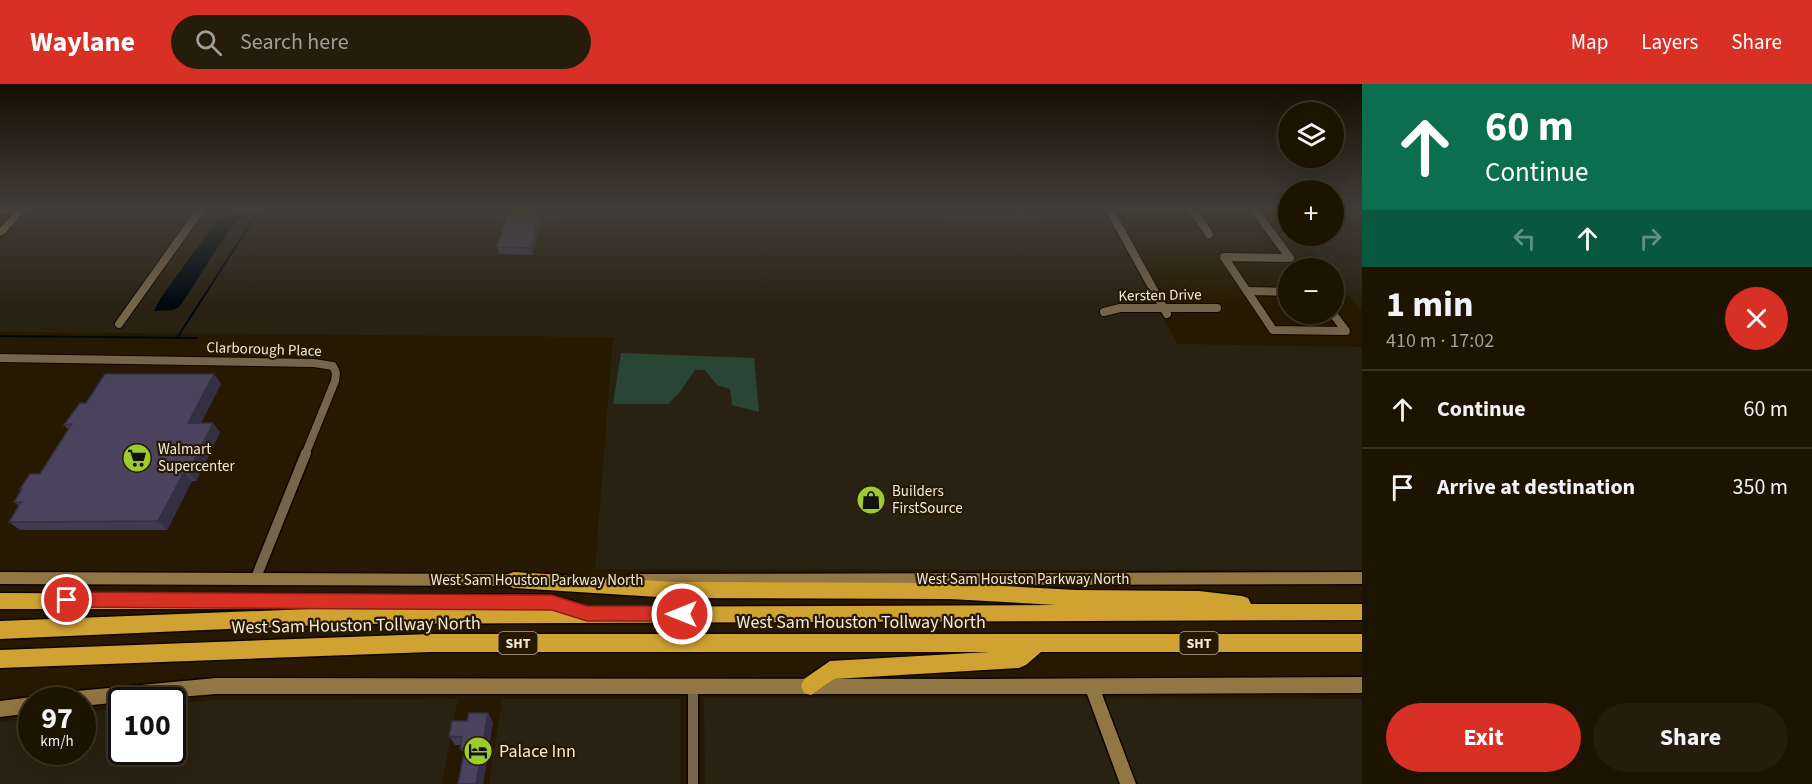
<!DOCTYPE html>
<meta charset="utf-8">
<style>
:root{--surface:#1d1301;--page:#251c0b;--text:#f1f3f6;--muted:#a09e99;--line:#3b3223;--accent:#d93025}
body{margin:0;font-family:"Source Sans 3",sans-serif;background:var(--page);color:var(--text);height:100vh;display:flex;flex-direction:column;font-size:22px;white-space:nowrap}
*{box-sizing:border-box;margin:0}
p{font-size:20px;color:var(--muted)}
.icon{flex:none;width:33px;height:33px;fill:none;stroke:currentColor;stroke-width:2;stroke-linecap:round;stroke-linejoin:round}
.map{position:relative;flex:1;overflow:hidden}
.sheet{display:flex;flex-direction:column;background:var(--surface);width:450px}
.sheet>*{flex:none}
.guide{background:#0b6e4f;color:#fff;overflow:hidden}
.fabs{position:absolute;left:1278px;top:18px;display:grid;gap:12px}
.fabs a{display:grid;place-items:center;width:66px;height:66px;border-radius:50%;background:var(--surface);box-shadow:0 6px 24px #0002,0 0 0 2px var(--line);font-size:30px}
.speed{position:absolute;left:18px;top:603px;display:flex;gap:12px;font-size:30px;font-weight:700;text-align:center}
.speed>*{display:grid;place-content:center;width:78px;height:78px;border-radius:50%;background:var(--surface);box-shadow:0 6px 24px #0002,0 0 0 2px var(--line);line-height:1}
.speed small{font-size:15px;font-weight:400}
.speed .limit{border:3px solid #111;border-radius:9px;background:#fff;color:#111}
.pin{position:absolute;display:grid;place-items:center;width:51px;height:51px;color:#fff;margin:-26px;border:3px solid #fff;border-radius:50%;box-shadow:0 2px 6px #0007}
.me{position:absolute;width:66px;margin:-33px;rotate:270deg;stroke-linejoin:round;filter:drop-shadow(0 0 4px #0008)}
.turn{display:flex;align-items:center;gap:21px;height:126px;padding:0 24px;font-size:27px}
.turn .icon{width:78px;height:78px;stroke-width:2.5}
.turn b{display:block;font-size:42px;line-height:51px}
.lanes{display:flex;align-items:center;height:57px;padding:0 24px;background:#0003;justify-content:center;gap:30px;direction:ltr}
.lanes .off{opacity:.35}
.round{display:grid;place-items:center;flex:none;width:63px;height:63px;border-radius:32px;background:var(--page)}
.overview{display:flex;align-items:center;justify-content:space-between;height:102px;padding:0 24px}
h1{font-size:36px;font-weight:700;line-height:45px}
.action{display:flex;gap:12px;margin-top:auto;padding:12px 24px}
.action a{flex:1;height:69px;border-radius:36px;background:var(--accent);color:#fff;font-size:24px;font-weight:700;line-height:69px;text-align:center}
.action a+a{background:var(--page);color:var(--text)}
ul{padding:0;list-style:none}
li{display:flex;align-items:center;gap:18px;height:78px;padding:0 24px;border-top:2px solid var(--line)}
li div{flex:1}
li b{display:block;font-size:22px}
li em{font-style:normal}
header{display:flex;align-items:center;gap:36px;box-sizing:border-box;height:84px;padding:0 30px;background:var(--accent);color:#fff}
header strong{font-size:28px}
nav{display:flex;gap:33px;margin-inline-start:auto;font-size:21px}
.search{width:420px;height:54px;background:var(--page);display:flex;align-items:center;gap:15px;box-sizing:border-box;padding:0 21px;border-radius:33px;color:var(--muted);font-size:22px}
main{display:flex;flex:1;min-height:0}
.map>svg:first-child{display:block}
</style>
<header>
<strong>Waylane</strong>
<div class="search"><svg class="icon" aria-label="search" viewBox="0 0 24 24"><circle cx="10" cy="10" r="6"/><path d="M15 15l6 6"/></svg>Search here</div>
<nav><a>Map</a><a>Layers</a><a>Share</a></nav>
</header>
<main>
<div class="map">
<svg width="1362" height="700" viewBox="0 0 1362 700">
<rect width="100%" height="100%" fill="#271901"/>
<!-- industrial -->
<g fill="#292212">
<polygon points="32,125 1102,125 1178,260 1362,263 1362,486 595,485 613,253 0,248 0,159"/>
<polygon points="1334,125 1362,125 1362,228 1334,193 1334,184 1326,184 1300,152 1334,152"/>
<polygon points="704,614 1362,615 1362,700 705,700"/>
<polygon points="458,615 442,700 0,700 0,638 31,634 32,668 82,668 83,628 121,624 122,668 172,668 173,620 211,616"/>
<polygon points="502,615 680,615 680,700 489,700"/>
</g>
<!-- green -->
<g fill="#284633">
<polygon points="942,125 1034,125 1038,133 944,132"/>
<polygon points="621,269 754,274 759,328 732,321 730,305 717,301 705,286 695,286 679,309 668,320 613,320"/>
</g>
<!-- water -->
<path fill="#000810" d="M244,129L247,130C230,137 194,204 179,223L173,226L154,227L160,215L217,136Z"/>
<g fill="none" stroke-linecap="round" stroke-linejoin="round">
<!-- stream -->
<g stroke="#000810" stroke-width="2">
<polyline points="0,252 197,254"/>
<polyline points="177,254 260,125"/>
</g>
<!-- street-far1 casing -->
<g stroke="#100400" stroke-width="10">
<g id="street-far1">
<polyline points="1109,125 1167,230"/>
<polyline points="1192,125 1209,150"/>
<polyline points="1254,125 1290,174 1224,173 1273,246 1346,247 1333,230"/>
<polyline points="0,126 22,126"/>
<polyline points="1247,207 1288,208"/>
<polyline points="1104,228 1120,224 1217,224"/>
<polyline points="119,240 201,125"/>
<polyline points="0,274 314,279 333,282 336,289 335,297 305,371"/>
</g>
</g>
<!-- street casing -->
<g stroke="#100400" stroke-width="13">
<g id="street">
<polyline points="255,496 306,369"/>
<polyline points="693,602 693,700"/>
</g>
</g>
<!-- secondary casing -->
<g stroke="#100400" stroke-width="3">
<g id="secondary">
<polygon points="18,125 27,125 3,151 0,152 0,144"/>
<polygon points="0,488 521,490 526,492 528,496 526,500 521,502 0,500"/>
<polygon points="1362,488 1362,500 631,502 626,500 624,496 626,492 631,490"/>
<polygon points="1362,593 1362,609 1102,610 1136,700 1120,700 1087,610 216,610 142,616 122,616 122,618 82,622 82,616 58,616 61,611 66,608 216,594 987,595"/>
<polygon points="32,613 38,616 32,616 32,629 0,633 0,617"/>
</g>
</g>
<!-- highway casing -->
<g stroke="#100400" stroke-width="3">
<g id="highway">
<polygon points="514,488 674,498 950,499 1077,506 1199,507 1242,512 1248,514 1251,520 1362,520 1362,536 345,540 0,555 0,537 309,525 0,525 0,509 552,511 579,519 581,523 1056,521 950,515 674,514 514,504 508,502 505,496 508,490"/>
<polygon points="430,550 1362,550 1362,568 1041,568 1026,581 1019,584 834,595 811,611 804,609 801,602 804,595 830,577 989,568 430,568 0,584 0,566"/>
</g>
</g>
<!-- street-far1 -->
<use href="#street-far1" stroke="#76654a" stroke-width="8"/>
<!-- street -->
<use href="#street" stroke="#76654a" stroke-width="10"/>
<!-- secondary -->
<use href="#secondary" fill="#917743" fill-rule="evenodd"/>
<!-- highway -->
<use href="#highway" fill="#d0a232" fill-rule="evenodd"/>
</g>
<!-- wall -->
<g fill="#403a51">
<polygon points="509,125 560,125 558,133 542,133 532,171 499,170 497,163"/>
<polygon points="214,290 221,300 201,339 220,348 196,397 192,397 167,446 20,446 9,438 19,422 14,418 21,407 20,405 40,390 69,346 64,341 86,319"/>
<polygon points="493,638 483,700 458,700 464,669 460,665 461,661 455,661 449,652"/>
</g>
<!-- shaded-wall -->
<g fill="#342f42">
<polygon points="540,126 542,133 532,171 531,164"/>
<polygon points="214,290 221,300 196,348 188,339"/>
<polygon points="213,339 220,348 196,397 188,388"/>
<polygon points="184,388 192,397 167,446 158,437"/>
<polygon points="488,629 493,638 483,700 476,700"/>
</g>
<!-- building -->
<g fill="#4b435e" stroke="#342f42" stroke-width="1.5">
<polygon points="509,125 558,125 557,127 540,126 531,164 497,163"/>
<polygon points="105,290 214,290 188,339 213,339 188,388 184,388 158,437 9,438 21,418 14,418 22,405 20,405 30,390 40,390 72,340 64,341 80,319 86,319"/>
<polygon points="469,629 488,629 476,700 458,700 465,664 460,665 462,653 449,652 452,637 467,637"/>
</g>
<!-- sky -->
<linearGradient id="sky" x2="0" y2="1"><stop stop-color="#150e01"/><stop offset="0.56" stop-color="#413e38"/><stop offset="1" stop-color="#413e38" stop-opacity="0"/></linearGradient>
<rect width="1362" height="223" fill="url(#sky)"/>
<!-- route -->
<polygon fill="#d93025" stroke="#8d1f18" stroke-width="1.5" points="67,508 552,511 587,522 682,522 688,524 690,530 688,535 682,537 587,537 552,526 67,523 61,521 59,516 61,511"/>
<!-- icons -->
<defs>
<g id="supermarket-disc" transform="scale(1.5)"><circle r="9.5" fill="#9dca2f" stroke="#271901"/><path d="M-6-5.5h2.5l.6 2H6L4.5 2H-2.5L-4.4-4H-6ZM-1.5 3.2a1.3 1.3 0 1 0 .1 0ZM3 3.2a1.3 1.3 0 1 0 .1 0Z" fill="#111"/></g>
<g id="shop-disc" transform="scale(1.5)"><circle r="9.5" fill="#9dca2f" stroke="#271901"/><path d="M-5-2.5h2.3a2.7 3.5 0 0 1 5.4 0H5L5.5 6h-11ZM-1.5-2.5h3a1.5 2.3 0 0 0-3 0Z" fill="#111"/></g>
<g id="hotel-disc" transform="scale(1.5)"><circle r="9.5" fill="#9dca2f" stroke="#271901"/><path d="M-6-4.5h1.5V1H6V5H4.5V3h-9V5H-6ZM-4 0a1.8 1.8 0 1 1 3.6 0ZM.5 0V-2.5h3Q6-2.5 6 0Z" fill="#111"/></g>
</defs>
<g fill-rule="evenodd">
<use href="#supermarket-disc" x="137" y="374"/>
<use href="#shop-disc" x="871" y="416"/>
<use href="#hotel-disc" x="478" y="667"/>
</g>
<g text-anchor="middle" stroke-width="4.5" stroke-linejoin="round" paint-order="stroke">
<!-- shield labels -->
<g fill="#271901" stroke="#b6ab9a" stroke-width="1.5">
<rect x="498.5" y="548" width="39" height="22" rx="4.5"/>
<rect x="1179.5" y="548" width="39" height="22" rx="4.5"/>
</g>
<g font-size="14" font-weight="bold" fill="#f3eadb">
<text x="518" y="564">SHT</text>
<text x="1199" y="564">SHT</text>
</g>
<!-- street labels -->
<g font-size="15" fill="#f3eadb" stroke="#271901">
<text transform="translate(1160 211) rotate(-1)" y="5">Kersten Drive</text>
<text transform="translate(264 265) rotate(2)" y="5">Clarborough Place</text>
<text x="1023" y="500">West Sam Houston Parkway North</text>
<text x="537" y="501">West Sam Houston Parkway North</text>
</g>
<!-- poi labels -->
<g font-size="15" fill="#f3eadb" stroke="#271901" text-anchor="start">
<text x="158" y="370">Walmart<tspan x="158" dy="17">Supercenter</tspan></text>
<text x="892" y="412">Builders<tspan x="892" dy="17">FirstSource</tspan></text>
</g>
<!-- near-street labels -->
<g font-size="18" fill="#f3eadb" stroke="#271901">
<text x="861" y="544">West Sam Houston Tollway North</text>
<text transform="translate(356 541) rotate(-1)" y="6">West Sam Houston Tollway North</text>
</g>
<!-- near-poi labels -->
<g font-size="18" fill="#f3eadb" stroke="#271901" text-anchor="start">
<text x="499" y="673">Palace Inn</text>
</g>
</g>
</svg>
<div class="fabs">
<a><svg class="icon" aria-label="layers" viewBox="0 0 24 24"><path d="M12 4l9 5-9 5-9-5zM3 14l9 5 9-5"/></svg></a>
<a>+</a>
<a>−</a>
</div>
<div class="speed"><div>97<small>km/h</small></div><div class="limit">100</div></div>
<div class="pin" style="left:67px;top:516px;background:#d93025"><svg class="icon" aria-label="arrive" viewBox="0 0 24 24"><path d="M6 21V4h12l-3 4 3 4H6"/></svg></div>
<svg class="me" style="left:682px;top:530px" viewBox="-20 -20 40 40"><circle r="17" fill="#d93025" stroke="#fff" stroke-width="3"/><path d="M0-11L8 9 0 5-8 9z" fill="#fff"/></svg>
</div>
<section class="sheet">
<div class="guide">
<div class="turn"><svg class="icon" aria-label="ahead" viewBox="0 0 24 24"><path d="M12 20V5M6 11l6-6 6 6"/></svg><div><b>60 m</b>Continue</div></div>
<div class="lanes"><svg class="icon off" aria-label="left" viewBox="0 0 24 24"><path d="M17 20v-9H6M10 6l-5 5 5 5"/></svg><svg class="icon" aria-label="ahead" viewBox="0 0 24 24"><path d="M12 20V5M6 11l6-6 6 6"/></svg><svg class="icon off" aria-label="right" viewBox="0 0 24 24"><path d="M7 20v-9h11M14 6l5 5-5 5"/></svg></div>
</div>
<div class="overview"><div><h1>1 min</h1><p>410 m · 17:02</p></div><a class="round" style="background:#d93025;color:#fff"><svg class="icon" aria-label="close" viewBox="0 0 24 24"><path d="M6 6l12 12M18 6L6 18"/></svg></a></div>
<ul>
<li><svg class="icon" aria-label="ahead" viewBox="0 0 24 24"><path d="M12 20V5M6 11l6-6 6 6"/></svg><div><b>Continue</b></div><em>60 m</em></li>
<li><svg class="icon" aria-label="arrive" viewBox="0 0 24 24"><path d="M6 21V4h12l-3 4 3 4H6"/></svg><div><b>Arrive at destination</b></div><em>350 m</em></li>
</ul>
<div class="action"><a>Exit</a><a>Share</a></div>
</section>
</main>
